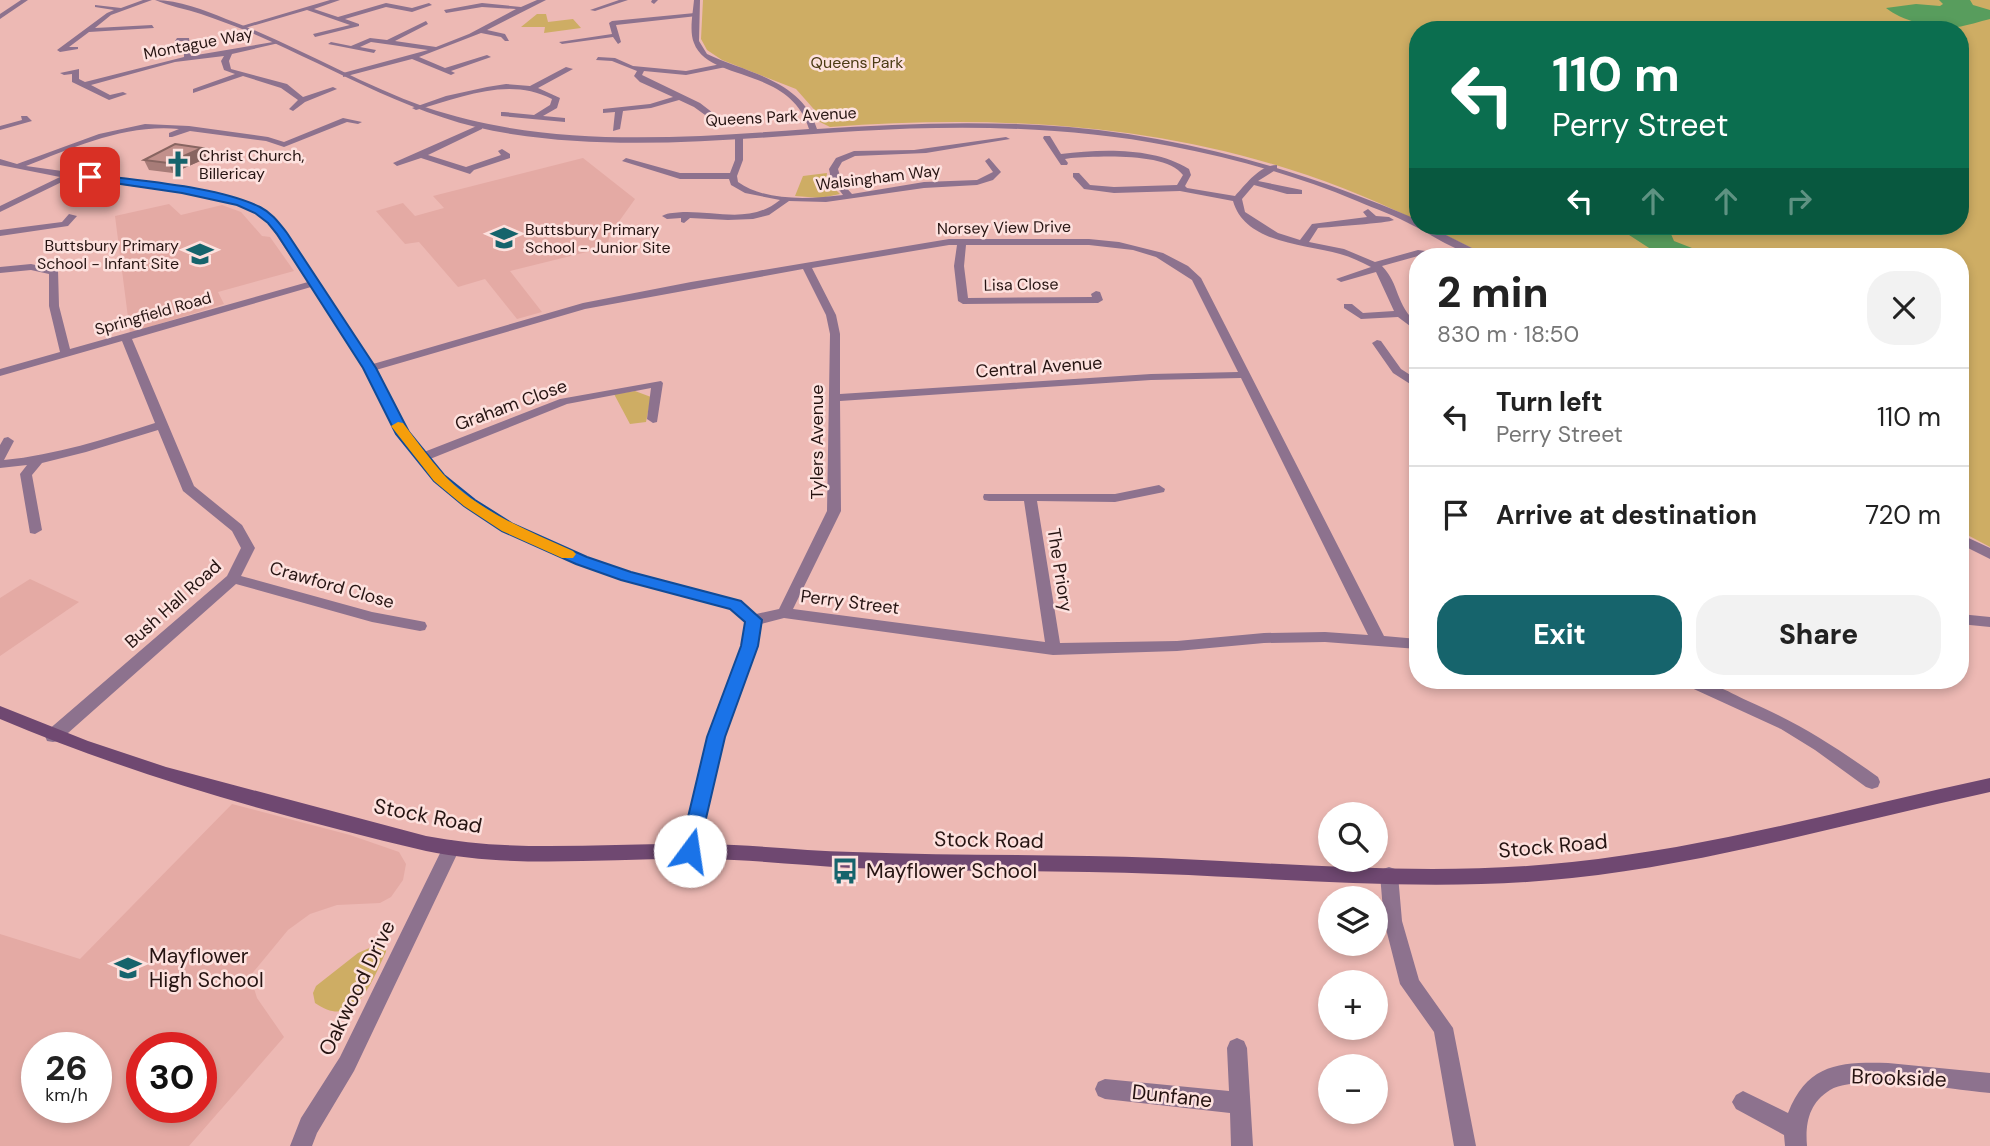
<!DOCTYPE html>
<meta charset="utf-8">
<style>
:root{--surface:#fff;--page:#f2f2f2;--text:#222;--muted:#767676;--line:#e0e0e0;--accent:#16646c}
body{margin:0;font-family:"DM Sans",sans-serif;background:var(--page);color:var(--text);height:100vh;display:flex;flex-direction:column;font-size:26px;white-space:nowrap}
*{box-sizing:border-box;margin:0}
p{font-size:23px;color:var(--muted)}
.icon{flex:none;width:38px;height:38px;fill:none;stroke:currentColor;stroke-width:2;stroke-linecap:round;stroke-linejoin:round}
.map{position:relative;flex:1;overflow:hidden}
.sheet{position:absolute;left:1409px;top:248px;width:560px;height:441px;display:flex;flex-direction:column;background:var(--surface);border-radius:28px;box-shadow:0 4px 10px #0003}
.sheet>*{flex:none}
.guide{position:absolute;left:1409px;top:21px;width:560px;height:214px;border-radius:28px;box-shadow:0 4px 10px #0003;background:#0b6e4f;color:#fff;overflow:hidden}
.fabs{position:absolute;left:1318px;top:802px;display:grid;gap:14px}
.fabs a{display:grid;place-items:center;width:70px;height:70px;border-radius:50%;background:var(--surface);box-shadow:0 4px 10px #0003;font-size:35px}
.speed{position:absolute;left:21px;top:1032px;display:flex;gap:14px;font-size:35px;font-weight:700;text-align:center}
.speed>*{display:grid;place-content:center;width:91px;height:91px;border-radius:50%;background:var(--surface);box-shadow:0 4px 10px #0003;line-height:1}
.speed small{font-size:18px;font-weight:400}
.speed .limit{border:10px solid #d22;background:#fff;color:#111}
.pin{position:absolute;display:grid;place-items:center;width:60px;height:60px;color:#fff;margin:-30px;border-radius:14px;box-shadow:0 4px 10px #0006}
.me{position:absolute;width:77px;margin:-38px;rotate:14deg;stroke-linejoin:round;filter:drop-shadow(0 0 5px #0008)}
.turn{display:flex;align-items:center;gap:24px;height:147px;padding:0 28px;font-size:32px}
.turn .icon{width:91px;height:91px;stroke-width:2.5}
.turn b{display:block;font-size:49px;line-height:60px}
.lanes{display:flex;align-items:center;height:66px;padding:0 28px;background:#0003;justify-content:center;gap:35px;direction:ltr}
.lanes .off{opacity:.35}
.round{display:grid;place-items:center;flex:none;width:74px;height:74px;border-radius:28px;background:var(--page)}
.head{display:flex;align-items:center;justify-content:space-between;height:119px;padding:0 28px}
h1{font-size:42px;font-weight:800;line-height:52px}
.action{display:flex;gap:14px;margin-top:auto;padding:14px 28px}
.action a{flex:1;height:80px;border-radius:28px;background:var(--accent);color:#fff;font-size:28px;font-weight:800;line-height:80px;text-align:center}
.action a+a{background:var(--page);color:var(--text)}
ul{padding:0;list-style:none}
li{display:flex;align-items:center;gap:21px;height:98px;padding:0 28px;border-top:2px solid var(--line)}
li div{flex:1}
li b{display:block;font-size:26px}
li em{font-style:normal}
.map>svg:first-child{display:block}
</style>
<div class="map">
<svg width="1990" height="1146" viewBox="0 0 1990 1146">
<rect width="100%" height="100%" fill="#edb9b4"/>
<!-- built -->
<g fill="#e4aaa4" fill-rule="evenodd">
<polygon points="583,158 635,199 610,234 607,247 510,271 542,312 517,319 485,279 458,287 419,242 405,244 376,211 403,203 415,216 444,208 433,196"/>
<polygon points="169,204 181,215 222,205 241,212 262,236 270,237 294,271 218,292 224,304 130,333 115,216"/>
<polygon points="30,579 79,602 0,656 0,598"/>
<path d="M232,804L350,835L399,852L406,864L403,880L391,897L380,903L337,905L310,914L288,930L250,976L257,998L284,1037L189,1146H0V934L80,959ZM96,1048V1108H37V1048ZM142,1048H201V1108H142Z"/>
</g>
<!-- green -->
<g fill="#cead64">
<path d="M703,0H1990V547L1960,531V257H1490L1427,226H1960V30H1418L1417,221C1231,128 1034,112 830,127L818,121L819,115L796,89L722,60L707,50L701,39Z"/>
<polygon points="537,14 546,14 548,22 573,19 581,28 544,33 545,27 521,27"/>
<polygon points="827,173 826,180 840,194 821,198 795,196 803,176"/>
<polygon points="635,391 651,397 646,422 630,424 614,394"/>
<path d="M383,942L386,945V952C372,980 356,1032 315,1003L313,993L316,986L358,953Z"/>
</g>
<!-- water -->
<g fill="#589d5d">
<path d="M1939,0H1970L1973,5L1990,10V19C1980,21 1967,26 1957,27C1935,28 1903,22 1886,8L1916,4L1940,6L1943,4Z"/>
<polygon points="1660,226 1671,234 1674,241 1715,257 1663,257 1626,233 1623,227"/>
</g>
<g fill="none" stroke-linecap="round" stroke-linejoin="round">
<!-- minor -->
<g fill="#8d728e" fill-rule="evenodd">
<polygon points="21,0 28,0 0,19 0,14"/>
<polygon points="143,0 152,0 111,15 95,28 152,25 154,28 89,32 69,47 78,47 78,49 60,52 57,50 107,13 114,10 95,7 95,5 121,8"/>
<polygon points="330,0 340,0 314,9 338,17 386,3 412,8 429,3 432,5 412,12 386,7 345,19 359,24 359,26 315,37 313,34 350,25 307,10 245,28 242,26"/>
<polygon points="537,0 546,0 487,30 505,34 509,41 505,41 501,37 481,33 419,57 445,68 487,55 491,57 451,71 455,73 451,75 412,59 343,77 343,73 428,50 371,42 360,47 376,50 374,53 328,44 331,42 351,46 370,38 387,40 426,21 428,24 395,41 436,47 469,34 516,9 482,7 446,13 444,10 482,3 521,7"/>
<polygon points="619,0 628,0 595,11 590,10"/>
<polygon points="652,0 658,0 654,4 651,2"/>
<polygon points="695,13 697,16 616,25 621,42 618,44 613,37 562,44 559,42 612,34 609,23 612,21"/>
<polygon points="177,38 189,38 191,56 279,41 279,43 232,54 229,61 231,69 287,84 303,97 333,87 337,89 305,102 293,111 289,109 298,100 281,88 243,76 193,93 193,89 235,74 224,70 221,61 224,56 175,62 91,85 110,95 123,92 127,94 109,100 72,82 72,74 64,75 60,73 79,69 79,79 85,82 184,57 184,41 175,41"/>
<polygon points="598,57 615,58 633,66 686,71 726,63 726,67 686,75 644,71 642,75 700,103 726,123 719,125 694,107 679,100 651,108 623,111 620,129 613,131 615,112 603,113 603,109 650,104 673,97 640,82 634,76 637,71 612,61 596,60"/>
<path d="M566,67L573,69L538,88L560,98L557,108L543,116L565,118V122L501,116V112H504L534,115L550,105L552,99C508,76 460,98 416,110L412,108L446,96L487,87L506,84L530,86Z"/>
<polygon points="21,116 27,116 32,121 0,130 0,126 22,120"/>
<path d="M343,118L362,122L358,124L347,122L284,147L266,141L190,131L172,137H169V133L179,129C125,124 75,147 26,166L177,187L231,198L266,211L282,228L373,364L583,303L691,282L949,239H1089L1119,242L1163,253L1188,266L1201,278L1384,636L1418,639V649L1325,642L1264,643L1177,651L1053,655L784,618L761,624L756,646L724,737L699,851L696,856L690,859L684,856L681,851L708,737L742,646L746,622L730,609L622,579L577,564L503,531L465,506L435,481L398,437L364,368L311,287L132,339L194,486L242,525L255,548L241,576L372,612L420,621L425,622L427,626L425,630L420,631L372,622L236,584L59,741L53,742L47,741L45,736L47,731L227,576L241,548L232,531L183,491L158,430L86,452L42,463L32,475L42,530L35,534L30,533L20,474L27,465L0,468V445L4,438L8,437L14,441L4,460C56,455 105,439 155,423L122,341L0,376V369L60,352L49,306V274L31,270L0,273V267L31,264L58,270L59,306L70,349L308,282L266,220L249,209L224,201L177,192L70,178L0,212V206L60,177L0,165V159L17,164L99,134L145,124L189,126L268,137L284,142ZM949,245H957L954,266L958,301L963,304L1098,303L1103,300L1100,292L1096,291L1091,294L1092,297L968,298L964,266L966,245H1089L1133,250L1156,257L1192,280L1238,372L1151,374L840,394V334L836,315L812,268ZM803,269L826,315L830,334L827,511L779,609L756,614L740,601L631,572L587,558L513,525L475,500L443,475L430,459L567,404L651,388L647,419L653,423L657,422L663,383L661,381L560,399L424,452L407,433L376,370L585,309ZM1241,378L1368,635L1325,632L1264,633L1177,641L1060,643L1037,501L1115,502L1164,492L1165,489L1159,485L1115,494H984L983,497L984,500L989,501H1024L1045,642L793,609L841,511L840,401L1151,380Z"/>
<polygon points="479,125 482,125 482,129 428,155 466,167 501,155 498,151 502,149 510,154 510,158 474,170 470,174 421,158 397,166 393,163"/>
<path d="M739,135L743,137V160L737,176L738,182C766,202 811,199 843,195L831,179L829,169L836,158L854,151L914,150L1006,137L1010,139L926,153L855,156L842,162L838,169L842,183L852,194L924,182L977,180L993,172L985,161L989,158L1001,172L993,180L977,185L924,188L826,202L789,201L769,215L753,219L728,220L690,218L684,223L681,222V218L667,219L662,216C669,212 676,213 683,212C717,211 751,224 780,200L745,193L731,185L729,179H680L622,161L626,158L680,173H730L735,160V137Z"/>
<path d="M1044,136H1050L1061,154C1101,149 1154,147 1189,169L1191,175L1185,186L1187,188L1235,196C1246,184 1260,165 1277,165V169L1258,181L1302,190V194H1287L1254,185L1242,199L1245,212L1278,233L1300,240L1312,224L1367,217L1363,212L1368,209L1376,216L1389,217L1394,220C1388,223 1330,227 1318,228L1309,242L1344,249L1375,262L1418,250L1449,254L1454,257L1418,256L1382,266C1400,284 1395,305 1418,324V332L1398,317L1361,319L1344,308V304H1352L1363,313L1394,311L1376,272L1341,282L1336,279L1371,267C1361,262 1351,257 1340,254C1306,244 1245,244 1233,201L1180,191L1114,193L1084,189L1073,177V173H1079L1090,185L1114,187L1177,185L1183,175C1167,152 1098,156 1071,158L1065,159L1068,163L1067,165H1061L1043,138Z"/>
<polygon points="69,214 77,216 68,226 0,236 0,230 62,222"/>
<polygon points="1377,340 1381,341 1401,369 1418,380 1418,389 1393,373 1372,343"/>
<polygon points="1960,614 1990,617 1990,627 1960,624"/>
<path d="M1682,681C1710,680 1723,689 1748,701C1798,723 1833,745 1878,777L1880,782L1878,787L1872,789L1866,787L1815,750L1781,729L1685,685Z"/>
<polygon points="451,840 457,843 460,848 354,1071 317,1133 312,1146 290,1146 301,1118 340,1057 445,843"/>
<polygon points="1389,867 1395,869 1398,875 1402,921 1419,980 1453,1028 1476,1146 1454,1146 1434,1032 1400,984 1384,921 1380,875 1383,869"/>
<polygon points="1237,1038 1244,1041 1247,1048 1253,1146 1231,1146 1230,1113 1105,1099 1098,1096 1095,1089 1098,1082 1105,1079 1229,1091 1227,1048 1230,1041"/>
<path d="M1888,1063L1990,1073V1093C1955,1090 1858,1073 1830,1090C1809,1103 1805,1123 1807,1146H1785L1784,1135L1736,1109L1732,1102L1736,1095L1743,1091L1788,1113C1808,1063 1840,1062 1888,1063Z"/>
</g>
<!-- tertiary -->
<g fill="#8d728e" fill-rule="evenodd">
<path d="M155,0C179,0 204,10 226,19C294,44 357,83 425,107C549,149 681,138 809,129C790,66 708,82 694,43C689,32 693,12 694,0H700L699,41L707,54C747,73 802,80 817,129C891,124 965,121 1039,125C1171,132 1297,168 1418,220V226H1428L1490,257C1465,258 1436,237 1414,226C1396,216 1376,209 1357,201C1297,176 1234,158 1170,146C1067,126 962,125 858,131C744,138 626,152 511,134C416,120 335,68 247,31C232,25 216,19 201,14C186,9 169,6 155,0Z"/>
<polygon points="1960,534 1990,548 1990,559 1960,544"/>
</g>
<!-- secondary -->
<path fill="#6f4871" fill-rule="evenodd" d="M0,706L88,741L166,767L426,836C528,856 632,839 734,845C774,847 813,851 853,852C955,856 1058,854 1161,858C1298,864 1435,877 1572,862C1713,847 1851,808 1990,778V792C1851,822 1713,863 1572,878C1435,893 1298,879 1161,874C1058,870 955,872 853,868C813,866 774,862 734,860C632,854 528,872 426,851C282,817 137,777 0,719Z"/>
</g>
<!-- wall -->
<polygon fill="#a77c78" points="202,148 207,158 173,173 149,170 144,160"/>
<!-- shaded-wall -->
<polygon fill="#886561" points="202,148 207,158 173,173 168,163"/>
<!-- building -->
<polygon fill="#c2908b" stroke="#886561" stroke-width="2" points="175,144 202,148 168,163 144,160"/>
<!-- route -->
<path fill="#1a73e8" stroke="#114b97" stroke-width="2" d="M90,174C138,181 218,186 260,207C272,213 279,223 287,233L376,368L409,432L444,475L475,500L513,524L587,557L631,572L741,601L762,620L758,646L725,737L697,857L690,860L683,857L680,851L707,737L741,646L745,622L730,609L621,580L576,564L502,531L464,506L434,481L396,434L363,368L277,234L268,223L255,213L237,205L182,193L87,179L86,177Z"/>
<!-- slow -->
<path fill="#f59e0b" d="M398,422L403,423C416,440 429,458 443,474C478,511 528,531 573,551L576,554L573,558H562L502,531L464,506L434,481L391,426Z"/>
<!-- icons -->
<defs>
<g id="church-bare" transform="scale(2.1)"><path d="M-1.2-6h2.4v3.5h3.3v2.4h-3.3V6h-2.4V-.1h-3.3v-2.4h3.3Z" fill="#16646c" stroke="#fde1de" stroke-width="2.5" paint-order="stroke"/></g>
<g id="school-bare" transform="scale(2.1)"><path d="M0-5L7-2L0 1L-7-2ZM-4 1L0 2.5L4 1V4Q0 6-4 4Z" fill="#16646c" stroke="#fde1de" stroke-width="2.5" paint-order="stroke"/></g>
<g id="bus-bare" transform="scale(2.1)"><path d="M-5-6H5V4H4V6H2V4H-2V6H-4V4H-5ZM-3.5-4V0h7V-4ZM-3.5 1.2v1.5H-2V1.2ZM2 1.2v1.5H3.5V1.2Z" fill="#16646c" stroke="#fde1de" stroke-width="2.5" paint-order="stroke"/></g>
</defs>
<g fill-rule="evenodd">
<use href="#church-bare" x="178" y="164"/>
<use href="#school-bare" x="504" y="238"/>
<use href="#school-bare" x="200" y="254"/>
<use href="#bus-bare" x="845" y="871"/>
<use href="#school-bare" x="128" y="968"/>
</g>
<g text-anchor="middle" stroke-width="5" stroke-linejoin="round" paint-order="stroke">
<!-- far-street labels -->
<g font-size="16" fill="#261412" stroke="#fde1de">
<text transform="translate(198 43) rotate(-11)" y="6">Montague Way</text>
<text transform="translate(781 116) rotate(-3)" y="6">Queens Park Avenue</text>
<text transform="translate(878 177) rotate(-7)" y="6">Walsingham Way</text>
<text transform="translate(1004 227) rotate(-1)" y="6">Norsey View Drive</text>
<text transform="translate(1021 284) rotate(-1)" y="6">Lisa Close</text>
<text transform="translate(153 313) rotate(-16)" y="6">Springfield Road</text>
</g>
<!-- far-park labels -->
<g font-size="16" fill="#4b3b14" stroke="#fde1de">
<text x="857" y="68">Queens Park</text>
</g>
<!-- far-poi labels -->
<g font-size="16" fill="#261412" stroke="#fde1de" text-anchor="start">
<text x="199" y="161">Christ Church,<tspan x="199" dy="18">Billericay</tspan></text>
<text x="525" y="235">Buttsbury Primary<tspan x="525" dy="18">School - Junior Site</tspan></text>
<text x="179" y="251" text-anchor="end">Buttsbury Primary<tspan x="179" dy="18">School - Infant Site</tspan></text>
</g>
<!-- street labels -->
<g font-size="18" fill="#261412" stroke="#fde1de">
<text transform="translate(1039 367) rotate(-4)" y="6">Central Avenue</text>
<text transform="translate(511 405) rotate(-20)" y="6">Graham Close</text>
<text transform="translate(817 442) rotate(-90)" y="6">Tylers Avenue</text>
<text transform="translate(1060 570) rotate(81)" y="6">The Priory</text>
<text transform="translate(332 585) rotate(16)" y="6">Crawford Close</text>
<text transform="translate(850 602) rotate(7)" y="6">Perry Street</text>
<text transform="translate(173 604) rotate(-42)" y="6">Bush Hall Road</text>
</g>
<!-- near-street labels -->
<g font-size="21" fill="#261412" stroke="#fde1de">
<text transform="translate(428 816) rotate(11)" y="7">Stock Road</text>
<text transform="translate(989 840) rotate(1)" y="7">Stock Road</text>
<text transform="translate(1553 846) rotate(-5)" y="7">Stock Road</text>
<text transform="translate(357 988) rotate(-64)" y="7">Oakwood Drive</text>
<text transform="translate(1899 1078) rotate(2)" y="7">Brookside</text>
<text transform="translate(1172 1096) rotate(6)" y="7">Dunfane</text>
</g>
<!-- near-poi labels -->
<g font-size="21" fill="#261412" stroke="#fde1de" text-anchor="start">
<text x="866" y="878">Mayflower School</text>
<text x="149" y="963">Mayflower<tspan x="149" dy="24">High School</tspan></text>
</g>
</g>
</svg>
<div class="fabs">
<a><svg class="icon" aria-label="search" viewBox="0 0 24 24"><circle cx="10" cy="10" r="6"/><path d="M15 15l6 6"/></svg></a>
<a><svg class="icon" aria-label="layers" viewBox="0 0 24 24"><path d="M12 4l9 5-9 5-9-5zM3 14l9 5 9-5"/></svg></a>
<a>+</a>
<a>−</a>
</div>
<div class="speed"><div>26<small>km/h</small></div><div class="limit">30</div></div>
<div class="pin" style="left:90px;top:177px;background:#d93025"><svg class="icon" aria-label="arrive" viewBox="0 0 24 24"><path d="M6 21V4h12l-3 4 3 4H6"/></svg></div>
<svg class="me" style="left:690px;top:851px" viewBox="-20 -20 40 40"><circle r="19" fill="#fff"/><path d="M0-13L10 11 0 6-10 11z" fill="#1a73e8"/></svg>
<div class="guide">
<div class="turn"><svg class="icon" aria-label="left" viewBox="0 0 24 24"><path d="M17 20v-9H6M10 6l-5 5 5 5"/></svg><div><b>110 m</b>Perry Street</div></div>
<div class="lanes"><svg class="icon" aria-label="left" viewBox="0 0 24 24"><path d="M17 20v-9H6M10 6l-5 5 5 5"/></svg><svg class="icon off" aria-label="ahead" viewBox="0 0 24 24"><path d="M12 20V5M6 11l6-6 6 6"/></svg><svg class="icon off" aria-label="ahead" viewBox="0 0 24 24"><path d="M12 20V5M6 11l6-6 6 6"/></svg><svg class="icon off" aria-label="right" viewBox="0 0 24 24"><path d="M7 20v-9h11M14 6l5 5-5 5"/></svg></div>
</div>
<section class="sheet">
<div class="head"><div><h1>2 min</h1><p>830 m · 18:50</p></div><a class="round"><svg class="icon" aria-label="close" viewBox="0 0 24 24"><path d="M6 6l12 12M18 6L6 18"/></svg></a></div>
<ul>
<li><svg class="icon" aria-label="left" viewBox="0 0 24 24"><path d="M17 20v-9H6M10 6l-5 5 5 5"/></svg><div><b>Turn left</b><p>Perry Street</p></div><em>110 m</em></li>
<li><svg class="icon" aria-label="arrive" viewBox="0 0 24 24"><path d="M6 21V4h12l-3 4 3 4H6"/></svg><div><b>Arrive at destination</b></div><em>720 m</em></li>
</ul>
<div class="action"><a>Exit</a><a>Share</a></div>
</section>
</div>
